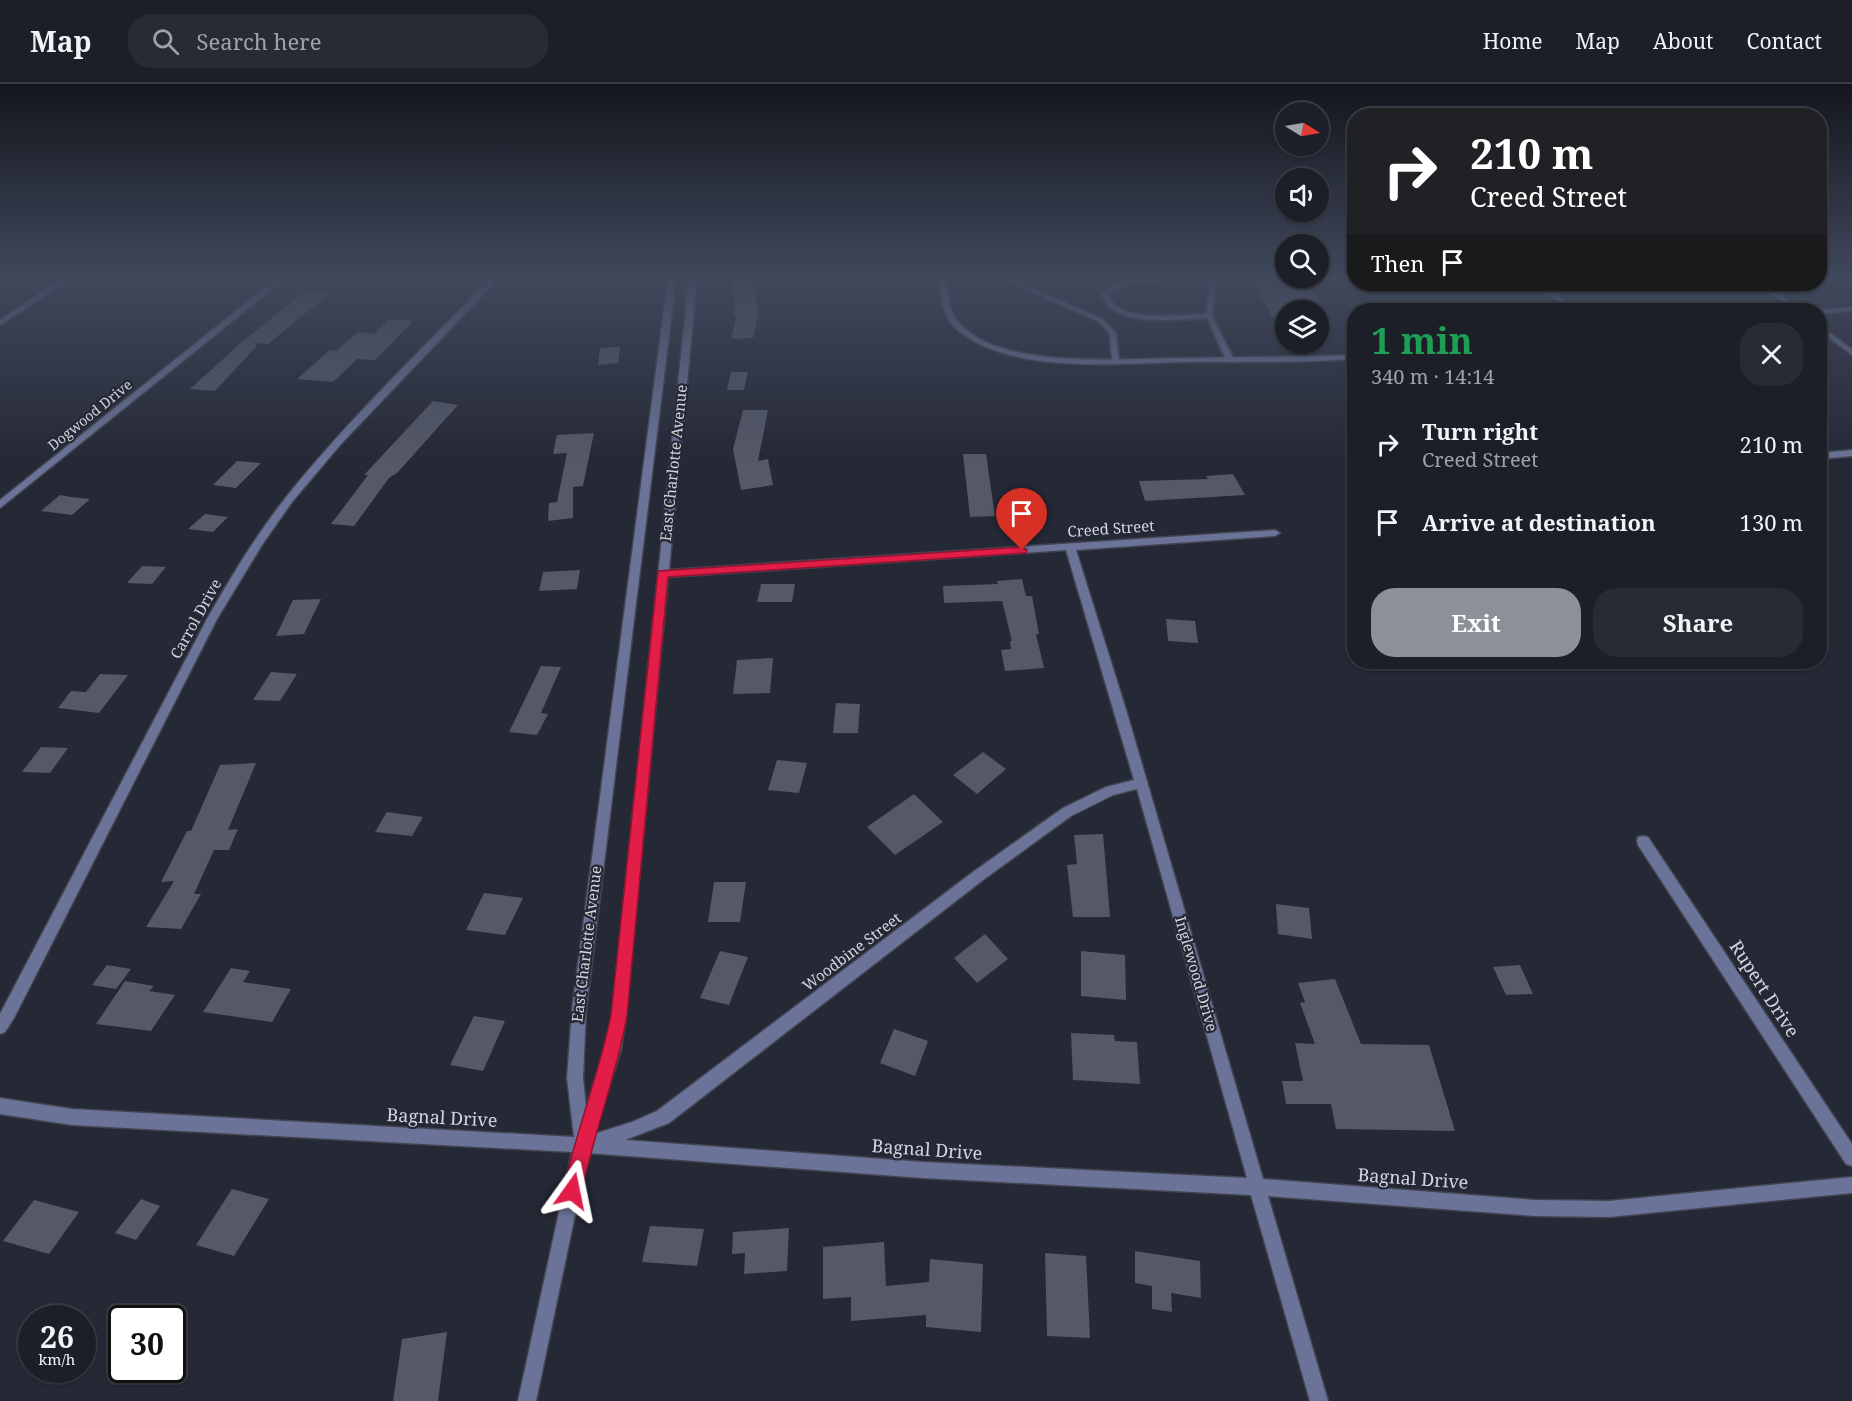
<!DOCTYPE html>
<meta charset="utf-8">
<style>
:root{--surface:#1c1e28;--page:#292b34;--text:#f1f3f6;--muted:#a0a2a8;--line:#3a3c45;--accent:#8c9099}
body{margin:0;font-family:"Noto Serif",serif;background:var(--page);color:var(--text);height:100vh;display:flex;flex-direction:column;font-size:22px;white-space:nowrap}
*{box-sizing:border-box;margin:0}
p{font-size:20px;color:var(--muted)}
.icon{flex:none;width:33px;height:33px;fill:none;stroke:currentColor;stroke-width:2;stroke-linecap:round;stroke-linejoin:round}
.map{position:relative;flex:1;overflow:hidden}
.sheet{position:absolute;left:1347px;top:219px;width:480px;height:366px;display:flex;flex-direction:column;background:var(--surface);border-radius:24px;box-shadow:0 2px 4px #0004,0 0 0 2px var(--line)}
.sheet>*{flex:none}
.top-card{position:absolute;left:1347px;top:24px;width:480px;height:183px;border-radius:24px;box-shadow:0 2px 4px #0004,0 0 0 2px var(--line);background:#202124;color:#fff;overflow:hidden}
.needle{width:39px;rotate:101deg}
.fabs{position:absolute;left:1275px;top:18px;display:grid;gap:12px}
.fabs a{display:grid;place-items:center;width:54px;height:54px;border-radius:50%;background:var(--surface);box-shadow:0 2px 4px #0004,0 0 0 2px var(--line);font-size:30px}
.speed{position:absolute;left:18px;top:1221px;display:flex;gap:12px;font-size:30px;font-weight:700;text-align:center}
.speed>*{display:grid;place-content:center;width:78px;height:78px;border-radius:50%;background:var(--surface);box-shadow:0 2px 4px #0004,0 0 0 2px var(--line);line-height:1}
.speed small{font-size:15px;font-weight:400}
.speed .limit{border:3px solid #111;border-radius:9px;background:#fff;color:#111}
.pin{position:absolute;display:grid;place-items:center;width:51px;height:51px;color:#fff;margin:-62px -26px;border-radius:50% 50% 50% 0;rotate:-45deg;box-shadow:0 0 6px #0007}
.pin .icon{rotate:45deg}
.me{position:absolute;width:66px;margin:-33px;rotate:12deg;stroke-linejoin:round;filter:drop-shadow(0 0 4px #0008)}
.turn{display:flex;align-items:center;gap:21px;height:126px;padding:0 24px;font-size:27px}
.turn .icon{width:78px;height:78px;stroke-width:2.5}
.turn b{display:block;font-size:42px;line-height:51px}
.then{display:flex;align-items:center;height:57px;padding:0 24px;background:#0003;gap:12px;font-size:22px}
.round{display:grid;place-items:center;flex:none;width:63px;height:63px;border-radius:24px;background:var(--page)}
.summary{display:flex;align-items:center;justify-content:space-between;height:102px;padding:0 24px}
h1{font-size:36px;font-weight:700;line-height:45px;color:#1e9e55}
.cta{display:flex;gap:12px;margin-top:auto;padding:12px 24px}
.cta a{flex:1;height:69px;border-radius:24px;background:var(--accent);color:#fff;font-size:24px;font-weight:700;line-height:69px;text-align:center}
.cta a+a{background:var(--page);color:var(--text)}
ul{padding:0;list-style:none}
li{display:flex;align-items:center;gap:18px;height:78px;padding:0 24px}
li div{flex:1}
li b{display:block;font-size:22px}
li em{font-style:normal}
header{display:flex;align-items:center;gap:36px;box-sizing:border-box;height:84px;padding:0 30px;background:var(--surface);border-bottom:2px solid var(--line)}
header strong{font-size:28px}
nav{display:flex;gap:33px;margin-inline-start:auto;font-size:21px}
.search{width:420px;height:54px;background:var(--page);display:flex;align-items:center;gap:15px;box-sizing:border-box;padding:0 21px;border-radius:24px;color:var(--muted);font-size:22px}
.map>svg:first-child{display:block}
</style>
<header>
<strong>Map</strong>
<div class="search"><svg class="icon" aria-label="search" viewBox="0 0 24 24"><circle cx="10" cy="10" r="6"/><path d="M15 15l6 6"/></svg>Search here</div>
<nav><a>Home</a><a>Map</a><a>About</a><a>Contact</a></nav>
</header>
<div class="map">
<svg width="1852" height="1317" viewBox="0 0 1852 1317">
<rect width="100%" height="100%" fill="#252835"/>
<!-- building -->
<g fill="#545867">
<polygon points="730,195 750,195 759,229 753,254 731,255 737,231 734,231 735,217"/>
<polygon points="1252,195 1306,195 1324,226 1286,226 1286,233 1272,233"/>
<polygon points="305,207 329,210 268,260 254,259 257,262 215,307 190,305 243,257"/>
<polygon points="389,235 413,237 375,276 357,275 333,298 297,295 330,266 336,267 358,248 374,250"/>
<polygon points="620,263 618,279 598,281 600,264"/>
<polygon points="731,288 748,288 744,306 727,306"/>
<polygon points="433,317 458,321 397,389 389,394 354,442 331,440 368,391 364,391"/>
<polygon points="743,326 768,326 758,377 768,375 773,401 741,406 733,365"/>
<polygon points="594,349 583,402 573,403 573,434 548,437 549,419 557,418 567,369 553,370 557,351"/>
<polygon points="963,370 986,370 995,432 970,433"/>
<polygon points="237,377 261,379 236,404 213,401"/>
<polygon points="1233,390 1245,411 1145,417 1139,397 1208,395 1206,392"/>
<polygon points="60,411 71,413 90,415 72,431 41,427"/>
<polygon points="205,430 228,433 213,448 188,445"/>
<polygon points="142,482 166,483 152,500 127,499"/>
<polygon points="580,486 577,505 539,507 543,488"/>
<polygon points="1022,495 1026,512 1032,512 1039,550 1036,550 1044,584 1005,587 1001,566 1011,565 1010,557 1012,557 1002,517 944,519 943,502 998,500 997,497"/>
<polygon points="761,500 795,500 792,518 757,518"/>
<polygon points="321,515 304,550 276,552 293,516"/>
<polygon points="1166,535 1195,537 1198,559 1168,557"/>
<polygon points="773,574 770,609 733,610 737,576"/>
<polygon points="541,582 561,583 541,629 548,630 537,651 509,648"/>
<polygon points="271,588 297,590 280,617 253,616"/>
<polygon points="100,590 128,591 99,629 58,624 71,607 86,608"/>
<polygon points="836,619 860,620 858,649 833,649"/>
<polygon points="41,663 68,664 50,689 22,688"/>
<polygon points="983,668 1006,685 977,710 953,691"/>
<polygon points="777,676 807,679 799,709 768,706"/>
<polygon points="256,679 228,746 238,745 229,766 214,766 194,810 201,810 181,845 146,843 174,797 161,798 187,747 191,747 220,681"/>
<polygon points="914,710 943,738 895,771 867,743"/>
<polygon points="387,728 423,733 412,752 375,748"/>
<polygon points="1103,750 1110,833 1073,833 1067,781 1077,780 1074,751"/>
<polygon points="714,798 746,798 740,838 708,838"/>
<polygon points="484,809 523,814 505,851 466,846"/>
<polygon points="1276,820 1309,824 1312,855 1278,850"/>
<polygon points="985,850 1008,875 977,899 954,874"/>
<polygon points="720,867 748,873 729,921 700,914"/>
<polygon points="1081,867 1125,871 1126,916 1081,912"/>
<polygon points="107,881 131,885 116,905 92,901"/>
<polygon points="1520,881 1533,910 1506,911 1493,883"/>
<polygon points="231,884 250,887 243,898 291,905 272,938 203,928"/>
<polygon points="1335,895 1361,960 1429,961 1455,1047 1336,1045 1331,1020 1286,1020 1282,997 1303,997 1295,959 1315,960 1300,919 1305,918 1298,899"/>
<polygon points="125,897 154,902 149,907 175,911 151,947 96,940"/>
<polygon points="474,932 505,937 483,987 450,981"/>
<polygon points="894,945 928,957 915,992 880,979"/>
<polygon points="1071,949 1114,951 1115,957 1137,958 1140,1000 1073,996"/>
<polygon points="232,1105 269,1115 234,1172 196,1161"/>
<polygon points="141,1115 160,1122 136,1156 115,1149"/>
<polygon points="34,1116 79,1128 49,1170 3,1157"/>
<polygon points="650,1142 704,1145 697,1182 642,1178"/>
<polygon points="789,1144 787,1187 744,1190 745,1169 732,1170 733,1148"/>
<polygon points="884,1158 886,1202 929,1198 930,1175 983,1180 981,1248 926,1243 926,1231 851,1237 851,1213 823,1215 823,1163"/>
<polygon points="1135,1167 1200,1177 1201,1214 1171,1209 1172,1228 1152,1225 1152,1202 1135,1199"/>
<polygon points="1045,1169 1086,1172 1090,1254 1047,1252"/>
<polygon points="447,1248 438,1317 393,1317 402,1255"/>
</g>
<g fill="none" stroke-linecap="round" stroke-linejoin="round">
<!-- service casing -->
<g stroke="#414450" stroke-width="4">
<g id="service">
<polygon points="1003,195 1011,195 1104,236 1116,250 1119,278 1112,276 1110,250 1100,238"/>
<path d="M1139,195H1164C1147,204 1124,193 1108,210C1110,213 1111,216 1113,219C1129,238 1183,231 1206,230L1210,195H1216L1212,232L1234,276L1233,278L1226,276L1207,234C1180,235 1129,242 1109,222C1105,219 1104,214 1102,210C1112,198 1123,196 1139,195Z"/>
</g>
</g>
<!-- minor casing -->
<g stroke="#414450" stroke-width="3">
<g id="minor">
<polygon points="62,195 71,195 0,241 0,236"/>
<polygon points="276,195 285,195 0,424 0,416"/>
<path d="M490,195H498L341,360L292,418L262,461L217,535L14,934L5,948L0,950V930L207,535C231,493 256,451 287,412C349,335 421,266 490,195Z"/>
<path d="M668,195H676L586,926L583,994L586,1024L605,965L612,931L689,195H697L669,486L1275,446L1280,449L1275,452L1076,466L1127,629L1263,1095L1535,1116L1609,1117L1852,1093V1109L1609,1133L1535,1132L1268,1112L1328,1317H1310L1251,1111L923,1094L588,1069L536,1317H518L572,1068L72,1041L0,1030V1014L72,1025L574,1053L567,994L572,926ZM1066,466L1134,696L1106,703L1063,724L973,788L657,1027L632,1038L594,1050L621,965L626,931L668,493ZM1137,705L1247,1094L923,1078L625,1056L669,1039L983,796L1071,732L1113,711Z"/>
<path d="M939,195H947C948,211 949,230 962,242C1007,286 1125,274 1184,274C1241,273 1297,273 1354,271V275C1298,279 1242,278 1186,278C1120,279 1015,291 960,248C943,236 941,215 939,195Z"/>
<polygon points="1540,200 1547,200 1574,226 1566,226"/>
<polygon points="1758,200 1766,200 1801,226 1793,226"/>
<polygon points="1852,223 1852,227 1820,230 1820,226 1817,226"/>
<polygon points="1820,242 1852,265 1852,271 1820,247"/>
<polygon points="1852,366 1852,372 1820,375 1820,369"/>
<polygon points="1643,752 1648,753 1852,1060 1852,1082 1846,1080 1638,761 1637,757 1638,753"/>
</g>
</g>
<!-- service -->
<use href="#service" fill="#6b7398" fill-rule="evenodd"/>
<!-- minor -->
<use href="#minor" fill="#6b7398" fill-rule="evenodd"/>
</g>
<!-- sky -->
<linearGradient id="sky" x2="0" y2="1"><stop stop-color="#14161d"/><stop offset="0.51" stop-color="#40485c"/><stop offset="1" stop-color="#40485c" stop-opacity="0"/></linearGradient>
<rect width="1852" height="379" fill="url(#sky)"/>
<!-- route -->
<path fill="#e11d48" stroke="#92132f" stroke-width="1.5" d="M1022,463L1027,466L1026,469L668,493L627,931C617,991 594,1047 582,1107L579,1113L572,1116L566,1113L563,1107C576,1047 599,991 611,931L658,487Z"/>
<g text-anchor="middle" stroke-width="4.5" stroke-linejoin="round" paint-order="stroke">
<!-- far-street labels -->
<g font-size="14" fill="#d3d5de" stroke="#252835">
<text transform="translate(90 331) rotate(-39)" y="5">Dogwood Drive</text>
</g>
<!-- street labels -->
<g font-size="15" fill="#d3d5de" stroke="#252835">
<text transform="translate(674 379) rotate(-84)" y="5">East Charlotte Avenue</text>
<text transform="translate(1111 445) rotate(-4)" y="5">Creed Street</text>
<text transform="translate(196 535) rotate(-61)" y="5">Carrol Drive</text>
<text transform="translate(587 860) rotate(-83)" y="5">East Charlotte Avenue</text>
<text transform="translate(852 868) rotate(-37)" y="5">Woodbine Street</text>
<text transform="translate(1196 890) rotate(74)" y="5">Inglewood Drive</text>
</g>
<!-- near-street labels -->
<g font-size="18" fill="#d3d5de" stroke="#252835">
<text transform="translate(1764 905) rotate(57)" y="6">Rupert Drive</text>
<text transform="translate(442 1034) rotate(3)" y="6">Bagnal Drive</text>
<text transform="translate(927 1066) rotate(4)" y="6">Bagnal Drive</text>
<text transform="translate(1413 1095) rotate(4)" y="6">Bagnal Drive</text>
</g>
</g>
</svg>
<div class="fabs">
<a><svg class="needle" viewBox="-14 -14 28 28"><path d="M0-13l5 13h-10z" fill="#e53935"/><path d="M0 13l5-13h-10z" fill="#a0a2a8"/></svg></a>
<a><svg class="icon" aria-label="sound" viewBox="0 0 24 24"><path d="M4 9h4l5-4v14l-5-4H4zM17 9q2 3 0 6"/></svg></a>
<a><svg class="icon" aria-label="search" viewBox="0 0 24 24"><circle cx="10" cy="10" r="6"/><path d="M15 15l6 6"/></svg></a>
<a><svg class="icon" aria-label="layers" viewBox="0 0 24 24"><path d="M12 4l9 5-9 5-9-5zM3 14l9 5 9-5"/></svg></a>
</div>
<div class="speed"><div>26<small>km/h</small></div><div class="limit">30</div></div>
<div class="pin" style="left:1022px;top:466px;background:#d93025"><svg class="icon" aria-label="arrive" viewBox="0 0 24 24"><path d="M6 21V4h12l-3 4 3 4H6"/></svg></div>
<svg class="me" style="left:572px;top:1107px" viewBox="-20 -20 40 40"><path d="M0-17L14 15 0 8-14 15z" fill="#e11d48" stroke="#fff" stroke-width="4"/></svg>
<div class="top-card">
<div class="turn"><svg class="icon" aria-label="right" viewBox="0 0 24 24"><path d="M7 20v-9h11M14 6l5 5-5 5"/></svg><div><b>210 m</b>Creed Street</div></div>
<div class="then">Then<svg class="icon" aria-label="arrive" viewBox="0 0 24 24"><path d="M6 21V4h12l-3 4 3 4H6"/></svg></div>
</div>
<section class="sheet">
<div class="summary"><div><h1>1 min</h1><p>340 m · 14:14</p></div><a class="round"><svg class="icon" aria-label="close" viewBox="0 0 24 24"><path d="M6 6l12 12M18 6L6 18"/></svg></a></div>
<ul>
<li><svg class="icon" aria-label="right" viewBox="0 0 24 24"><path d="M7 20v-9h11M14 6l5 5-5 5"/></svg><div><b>Turn right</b><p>Creed Street</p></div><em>210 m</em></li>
<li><svg class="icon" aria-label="arrive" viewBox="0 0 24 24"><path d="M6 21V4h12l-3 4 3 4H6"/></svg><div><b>Arrive at destination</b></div><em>130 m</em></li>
</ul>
<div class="cta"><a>Exit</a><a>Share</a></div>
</section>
</div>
